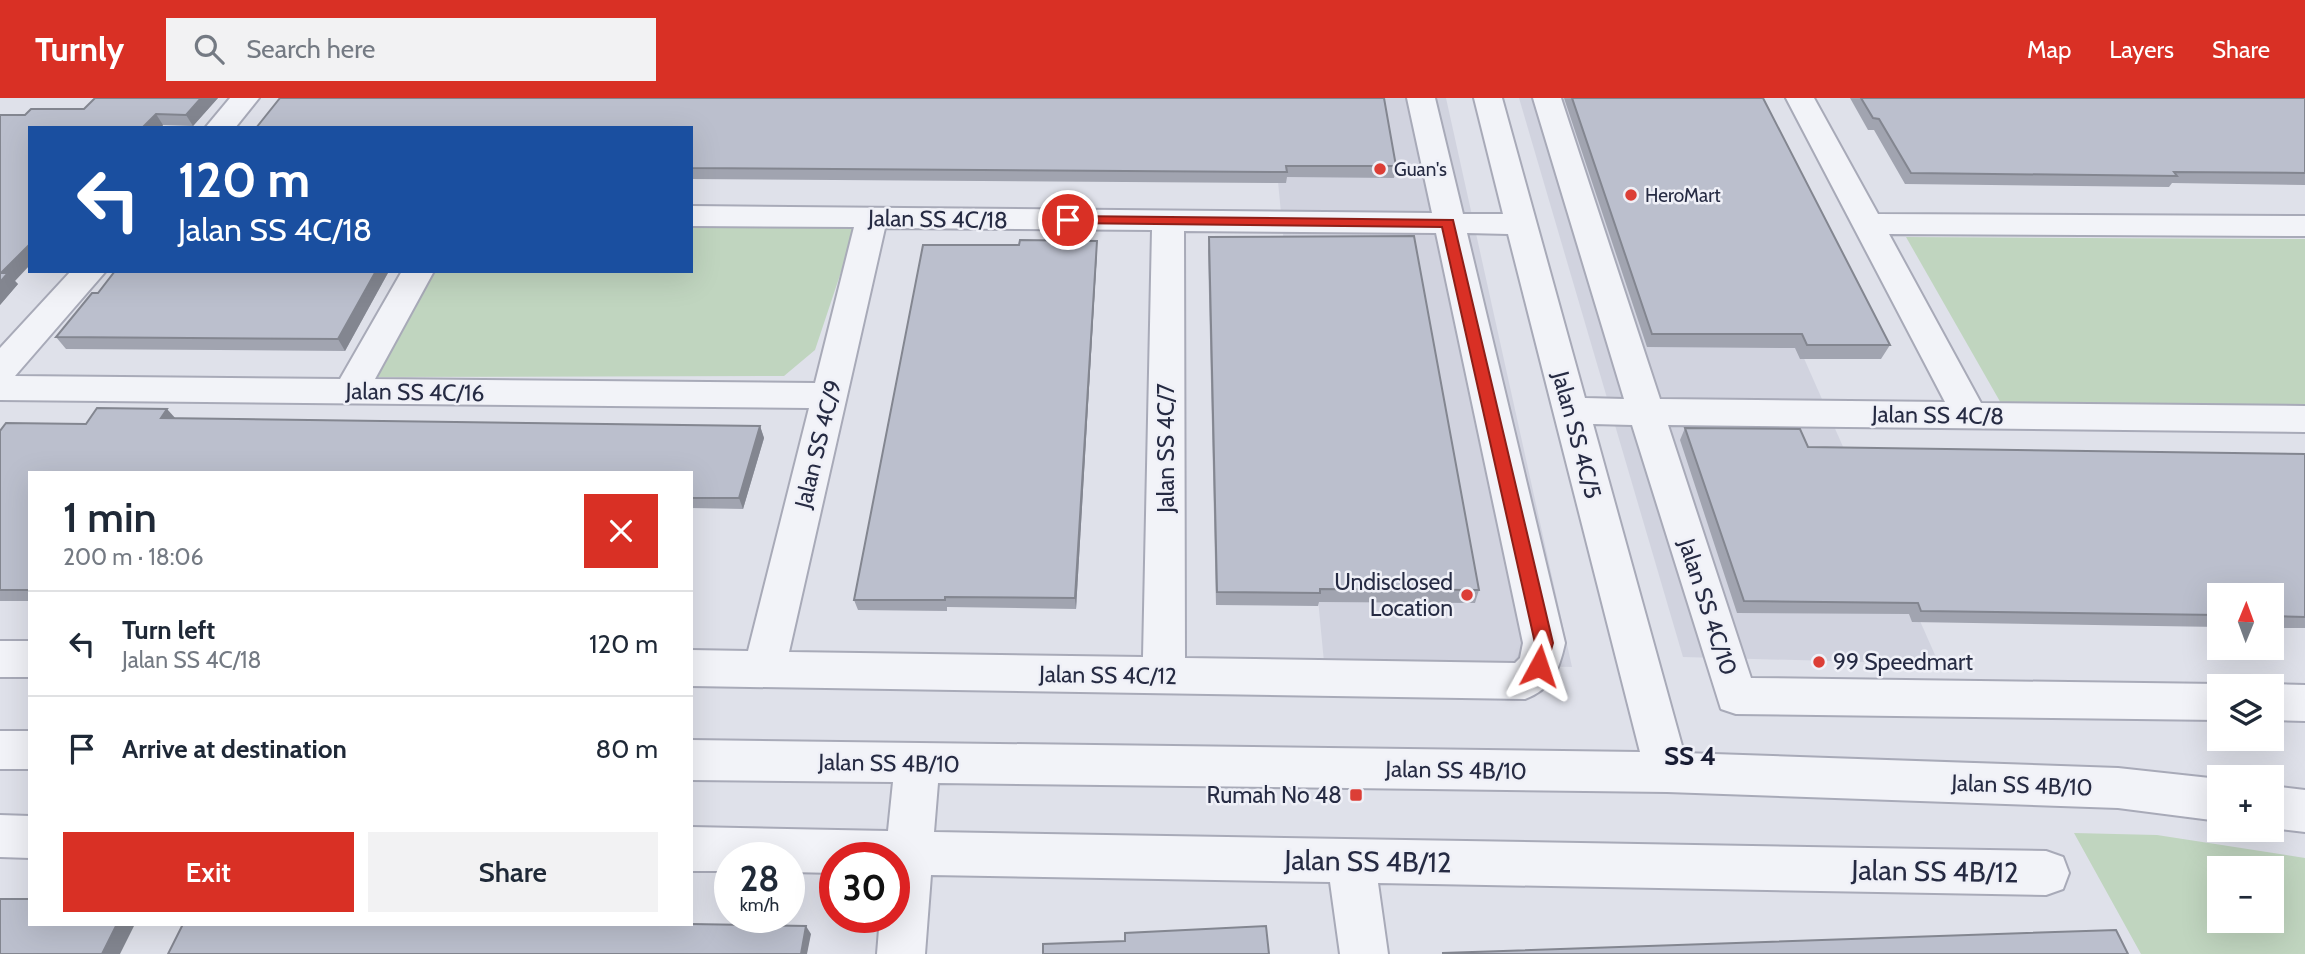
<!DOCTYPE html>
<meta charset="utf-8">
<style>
:root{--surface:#fff;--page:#f2f2f3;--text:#1f2937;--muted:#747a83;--line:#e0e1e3;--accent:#d93025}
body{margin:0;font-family:Cabin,sans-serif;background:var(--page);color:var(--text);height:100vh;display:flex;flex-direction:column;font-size:26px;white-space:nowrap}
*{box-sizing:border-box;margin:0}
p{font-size:23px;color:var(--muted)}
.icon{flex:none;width:38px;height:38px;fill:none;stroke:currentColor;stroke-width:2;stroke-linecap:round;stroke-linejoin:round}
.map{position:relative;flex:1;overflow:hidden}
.details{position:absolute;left:28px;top:373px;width:665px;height:455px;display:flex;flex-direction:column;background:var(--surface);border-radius:0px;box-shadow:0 7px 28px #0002}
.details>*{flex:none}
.guide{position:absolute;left:28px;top:28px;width:665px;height:147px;border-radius:0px;box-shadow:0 7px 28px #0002;background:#1a4fa0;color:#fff;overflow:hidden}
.needle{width:46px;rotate:1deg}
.buttons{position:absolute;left:2207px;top:485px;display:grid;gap:14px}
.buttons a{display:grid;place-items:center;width:77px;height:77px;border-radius:0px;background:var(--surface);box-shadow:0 7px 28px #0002;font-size:35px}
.speed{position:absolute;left:714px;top:744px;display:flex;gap:14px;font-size:35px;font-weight:700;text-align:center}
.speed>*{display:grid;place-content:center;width:91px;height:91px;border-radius:50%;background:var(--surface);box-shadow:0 7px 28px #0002;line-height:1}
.speed small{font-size:18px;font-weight:400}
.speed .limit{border:10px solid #d22;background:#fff;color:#111}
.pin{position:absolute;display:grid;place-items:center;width:60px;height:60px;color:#fff;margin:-30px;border:4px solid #fff;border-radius:50%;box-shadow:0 2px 7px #0007}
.me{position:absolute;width:77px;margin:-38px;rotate:5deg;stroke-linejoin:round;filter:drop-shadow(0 0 5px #0008)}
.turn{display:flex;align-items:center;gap:24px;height:147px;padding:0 35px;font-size:32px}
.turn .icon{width:91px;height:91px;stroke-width:2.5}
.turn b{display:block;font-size:49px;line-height:60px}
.round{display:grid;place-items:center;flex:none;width:74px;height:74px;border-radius:0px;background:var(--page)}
.head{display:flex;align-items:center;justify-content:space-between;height:119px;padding:0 35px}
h1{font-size:42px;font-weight:600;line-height:52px}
.button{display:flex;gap:14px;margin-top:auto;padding:14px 35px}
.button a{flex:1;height:80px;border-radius:0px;background:var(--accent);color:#fff;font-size:28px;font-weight:600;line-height:80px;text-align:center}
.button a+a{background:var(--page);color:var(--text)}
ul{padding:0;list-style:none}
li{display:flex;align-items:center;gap:21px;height:105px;padding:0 35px;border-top:2px solid var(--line)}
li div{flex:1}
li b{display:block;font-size:26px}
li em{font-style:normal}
header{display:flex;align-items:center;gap:42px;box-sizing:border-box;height:98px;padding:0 35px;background:var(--accent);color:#fff}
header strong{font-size:33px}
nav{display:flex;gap:38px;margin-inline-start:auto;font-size:24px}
.search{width:490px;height:63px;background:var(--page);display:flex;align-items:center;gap:18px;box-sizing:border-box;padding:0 24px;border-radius:0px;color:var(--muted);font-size:26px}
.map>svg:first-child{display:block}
</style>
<header>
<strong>Turnly</strong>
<div class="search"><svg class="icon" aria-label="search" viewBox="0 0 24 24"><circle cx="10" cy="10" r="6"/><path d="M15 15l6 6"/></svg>Search here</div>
<nav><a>Map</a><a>Layers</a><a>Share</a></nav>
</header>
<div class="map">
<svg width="2305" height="856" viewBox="0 0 2305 856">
<rect width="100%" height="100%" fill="#dfe1ea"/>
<!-- built -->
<g fill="#d1d3df">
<polygon points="1270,0 1446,0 1572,569 1324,564"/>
<polygon points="1519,0 1689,0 1939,566 1683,559"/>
</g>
<!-- green -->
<g fill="#c0d5bf" fill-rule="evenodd">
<polygon points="691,129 856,129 815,252 784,278 372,279 430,173 691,173"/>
<polygon points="1906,139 2305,141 2305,309 2002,307"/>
<path d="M2074,735L2157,737L2305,760V856H2141ZM2219,770H2272V822H2219Z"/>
</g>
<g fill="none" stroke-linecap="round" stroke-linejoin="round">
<!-- minor casing -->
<g stroke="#a8aab8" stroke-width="4">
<g id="minor">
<polygon points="230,0 259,0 235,30 205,30"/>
<path d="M1407,0H1435L1463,116H1503L1474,0H1502L1585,300L1624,301L1533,0H1561L1660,301L1945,304L1786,0H1814L1878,116L2305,118V138L1889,136L1981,305L2305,308V334L1668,327L1751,580L2219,586L2226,588H2219V622L1736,616L1721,611L1632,327L1593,326L1684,655L2118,670L2219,681V723L2118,710L1667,694L938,685L934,734L2046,753L2063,759L2069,775L2063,791L2046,797L1378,785L1388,856H1340L1330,784L931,777L925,856H877L880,819H894V760H835V775L789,774V760H730V773H691V729L888,733L893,684L691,682V642L1640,654L1508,136L1467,135L1565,545C1559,572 1552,591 1525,601L691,588V552L748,553L809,310L0,302V250L71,173H106L15,278L340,281L402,173H434L375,281L815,285L854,129L691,128V108L1432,115ZM885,130L1152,132L1143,559L789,554ZM1184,133L1436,135L1523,545L1520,560L1515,565L1185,560Z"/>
<rect x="0" y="543" width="30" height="36"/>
<polygon points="2272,586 2305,587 2305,623 2272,622 2272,588 2265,588"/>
<rect x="0" y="633" width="30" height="38"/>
<polygon points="2272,688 2305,692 2305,734 2272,730"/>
<polygon points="0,717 30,718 30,760 0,759"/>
</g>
</g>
<!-- minor -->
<use href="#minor" fill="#f2f3f8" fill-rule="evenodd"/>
</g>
<!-- wall -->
<g fill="#a1a4b0">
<polygon points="218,0 193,28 163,27 161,30 30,30 15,183 18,186 0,207 25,17"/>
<polygon points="1564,0 1763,0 1890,247 1881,261 1800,261 1795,250 1647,249"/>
<polygon points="1850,0 2305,0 2305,87 2172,85 2169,89 1905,86 1874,32 1868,32"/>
<polygon points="691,30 1396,68 1394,80 1287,79 1286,85 691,81"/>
<polygon points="1209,139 1479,492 1475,505 1319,504 1318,508 1216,507 1208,153"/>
<polygon points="1097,154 1076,511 947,509 947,513 858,512 854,502"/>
<polygon points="389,173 345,253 66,251 56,239 98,195"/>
<polygon points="175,320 760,328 764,340 743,411 691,410 691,374 30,374 30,503 0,503 0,333"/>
<polygon points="1685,330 1808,349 2305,356 2305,530 2272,530 2272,497 2219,497 2219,529 1912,524 1909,516 1737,515 1680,342"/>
</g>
<!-- shaded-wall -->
<g fill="#838690">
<polygon points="201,0 218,0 193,28 186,17"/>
<polygon points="156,16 163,27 161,30 142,30"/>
<polygon points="1097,143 1097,154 1076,511 1075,500"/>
<polygon points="30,146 30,167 15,183 18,186 0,207 0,184 1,175"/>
<polygon points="376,173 389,173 345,253 338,241"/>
<polygon points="167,311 177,322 161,320"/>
<polygon points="760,328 764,340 743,411 739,400"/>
<polygon points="117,826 135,826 120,856 102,856"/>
<polygon points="806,828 811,836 807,856 801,856"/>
</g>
<!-- building -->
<g fill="#bbbfcd" stroke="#838690" stroke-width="2">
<polygon points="95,0 201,0 186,17 156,16 142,30 30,30 30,146 1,175 8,175 0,184 0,17 25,17 31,11 84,11"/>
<polygon points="280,0 1384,0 1396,68 1286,68 1287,74 691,70 691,30 256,30"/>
<polygon points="1572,0 1763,0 1890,247 1807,247 1802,236 1652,236"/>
<polygon points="1861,0 2305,0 2305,75 2174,74 2177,78 1911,75 1879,21 1873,20"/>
<polygon points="1414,138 1479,492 1320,491 1320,495 1217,494 1209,139"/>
<polygon points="1020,142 1097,143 1075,500 945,499 945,502 854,502 923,147 1019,147"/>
<polygon points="115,173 376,173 338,241 56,239 92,195 98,195"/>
<polygon points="97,310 167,311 161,320 760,328 739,400 691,400 691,374 30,374 30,492 0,492 0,333 6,325 86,326"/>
<polygon points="1685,330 1800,331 1808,349 2305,356 2305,519 2272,518 2272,497 2219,497 2219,517 1921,513 1918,505 1744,503"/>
<polygon points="0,801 30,801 30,826 117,826 102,856 0,856"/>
<polygon points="183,826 691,826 806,828 801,856 168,856"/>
<polygon points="1266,828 1269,856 1043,856 1043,846 1125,843 1125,835"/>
<polygon points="2116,832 2128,856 1443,856 1443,855"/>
</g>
<!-- route -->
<polygon fill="#d93025" stroke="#8d1f18" stroke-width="2" points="1068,118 1453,122 1553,545 1545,573 1539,576 1533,573 1530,568 1535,545 1442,129 1064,125 1064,119"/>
<!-- markers -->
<g fill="#dc3e36" stroke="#eff0f7" stroke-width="2.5">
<circle cx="1380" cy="71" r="7"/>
<circle cx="1631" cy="97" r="7"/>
<circle cx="1467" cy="497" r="7"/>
<circle cx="1819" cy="564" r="7"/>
<rect x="1349" y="690" width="14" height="14" rx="3.5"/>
</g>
<g text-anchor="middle" stroke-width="5" stroke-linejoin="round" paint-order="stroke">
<!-- far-poi labels -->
<g font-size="19" fill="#262b43" stroke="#eff0f7" text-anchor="start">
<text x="1394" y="78">Guan's</text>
<text x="1645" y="104">HeroMart</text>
</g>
<!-- street labels -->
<g font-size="23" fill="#262b43" stroke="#eff0f7">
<text transform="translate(938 121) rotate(1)" y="8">Jalan SS 4C/18</text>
<text transform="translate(415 294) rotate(1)" y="8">Jalan SS 4C/16</text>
<text transform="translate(1938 317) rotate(1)" y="8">Jalan SS 4C/8</text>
<text transform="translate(1577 337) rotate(75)" y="8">Jalan SS 4C/5</text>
<text transform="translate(818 346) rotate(-76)" y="8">Jalan SS 4C/9</text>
<text transform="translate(1166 350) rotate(-90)" y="8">Jalan SS 4C/7</text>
<text transform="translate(1708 509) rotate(72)" y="8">Jalan SS 4C/10</text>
<text transform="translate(1108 577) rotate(1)" y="8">Jalan SS 4C/12</text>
<text transform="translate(889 665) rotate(1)" y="8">Jalan SS 4B/10</text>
<text transform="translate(1456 672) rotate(1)" y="8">Jalan SS 4B/10</text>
<text transform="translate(2022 687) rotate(2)" y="8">Jalan SS 4B/10</text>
</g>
<!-- poi labels -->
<g font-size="23" fill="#262b43" stroke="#eff0f7" text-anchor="end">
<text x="1453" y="492">Undisclosed<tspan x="1453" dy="26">Location</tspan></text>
<text x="1833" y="572" text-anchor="start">99 Speedmart</text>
<text x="1342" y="705">Rumah No 48</text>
</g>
<!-- quarter labels -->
<g font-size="26" font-weight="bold" fill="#181c33" stroke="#eff0f7">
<text x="1690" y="667">SS 4</text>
</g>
<!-- near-street labels -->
<g font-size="28" fill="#262b43" stroke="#eff0f7">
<text transform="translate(1368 763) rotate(1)" y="10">Jalan SS 4B/12</text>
<text transform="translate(1935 773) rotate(1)" y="10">Jalan SS 4B/12</text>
</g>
</g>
</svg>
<div class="buttons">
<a><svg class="needle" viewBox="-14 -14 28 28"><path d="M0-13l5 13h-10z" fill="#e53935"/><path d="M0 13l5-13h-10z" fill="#747a83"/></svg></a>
<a><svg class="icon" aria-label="layers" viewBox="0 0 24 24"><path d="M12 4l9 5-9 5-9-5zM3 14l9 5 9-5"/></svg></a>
<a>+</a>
<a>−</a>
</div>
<div class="speed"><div>28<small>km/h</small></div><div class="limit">30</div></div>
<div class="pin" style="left:1068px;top:122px;background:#d93025"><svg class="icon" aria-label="arrive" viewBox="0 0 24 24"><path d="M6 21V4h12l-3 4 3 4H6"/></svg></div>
<svg class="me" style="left:1539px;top:568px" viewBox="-20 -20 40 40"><path d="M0-17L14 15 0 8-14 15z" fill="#d93025" stroke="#fff" stroke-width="4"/></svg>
<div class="guide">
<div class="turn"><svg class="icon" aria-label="left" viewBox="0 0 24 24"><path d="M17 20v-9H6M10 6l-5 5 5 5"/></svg><div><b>120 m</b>Jalan SS 4C/18</div></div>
</div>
<section class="details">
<div class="head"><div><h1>1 min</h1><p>200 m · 18:06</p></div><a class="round" style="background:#d93025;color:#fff"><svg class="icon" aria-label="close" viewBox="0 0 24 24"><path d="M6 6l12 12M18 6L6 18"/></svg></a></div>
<ul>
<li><svg class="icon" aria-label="left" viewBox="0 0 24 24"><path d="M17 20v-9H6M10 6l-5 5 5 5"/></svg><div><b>Turn left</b><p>Jalan SS 4C/18</p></div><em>120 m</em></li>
<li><svg class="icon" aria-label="arrive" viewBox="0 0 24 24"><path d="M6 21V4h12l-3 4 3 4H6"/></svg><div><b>Arrive at destination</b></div><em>80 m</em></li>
</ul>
<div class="button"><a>Exit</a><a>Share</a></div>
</section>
</div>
